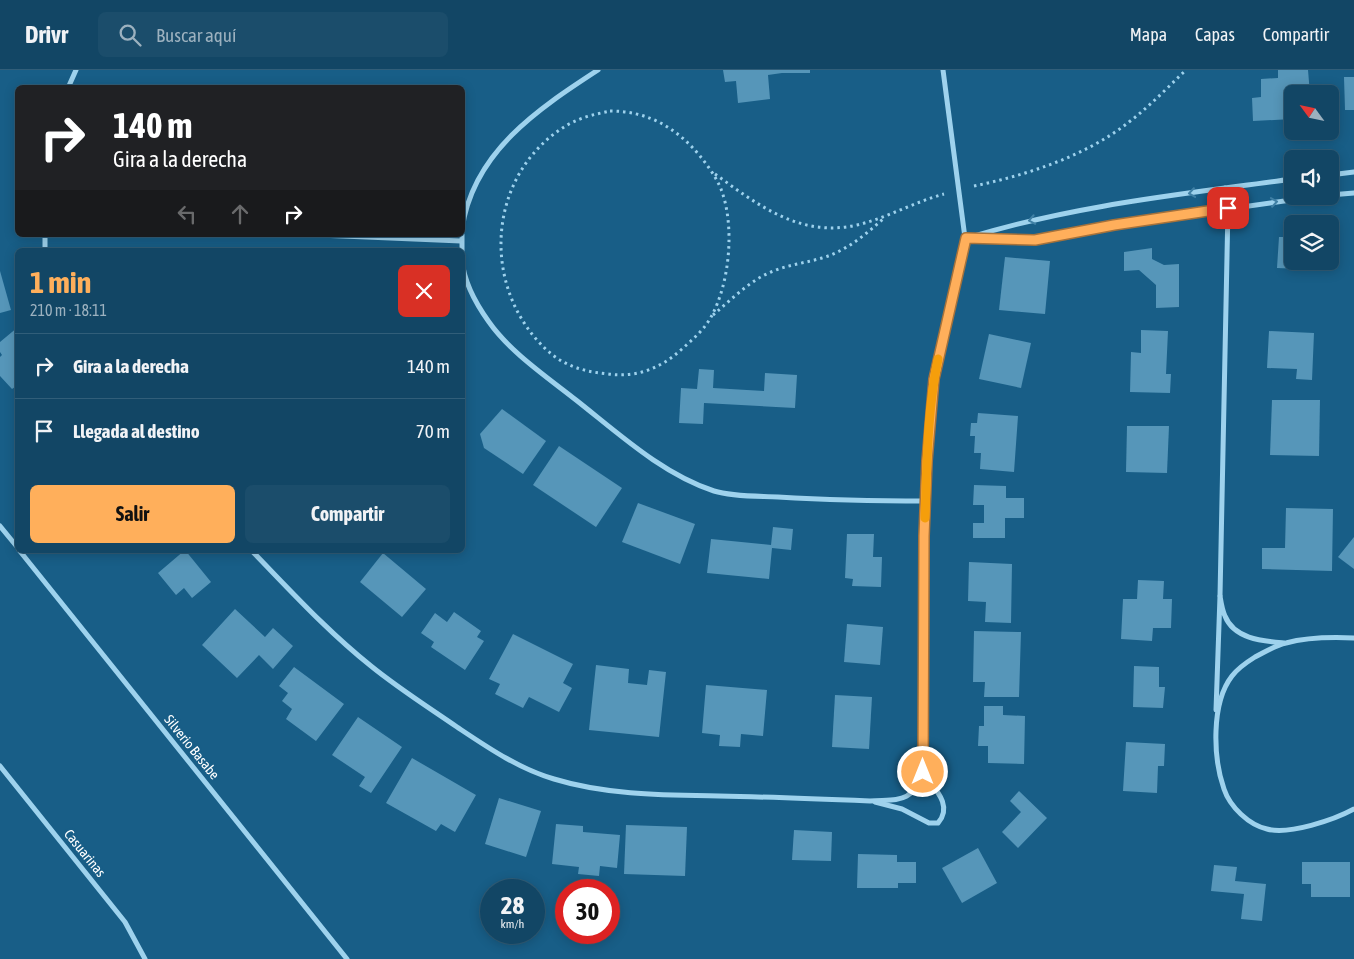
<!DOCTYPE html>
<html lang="es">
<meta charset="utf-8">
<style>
:root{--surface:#124665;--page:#1b4d6b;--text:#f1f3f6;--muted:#9cb1bf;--line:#315e79;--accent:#ffaf5b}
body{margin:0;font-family:"Asap Condensed",sans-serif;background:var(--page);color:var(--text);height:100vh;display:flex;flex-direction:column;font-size:19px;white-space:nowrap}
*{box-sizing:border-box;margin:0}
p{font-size:16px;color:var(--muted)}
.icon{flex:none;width:28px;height:28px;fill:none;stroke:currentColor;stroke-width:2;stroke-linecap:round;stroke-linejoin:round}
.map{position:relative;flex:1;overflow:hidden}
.side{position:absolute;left:15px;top:178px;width:450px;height:305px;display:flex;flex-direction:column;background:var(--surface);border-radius:8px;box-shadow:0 2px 12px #0003,0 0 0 1px var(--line)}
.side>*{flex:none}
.guide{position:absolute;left:15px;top:15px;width:450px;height:152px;border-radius:8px;box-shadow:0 2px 12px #0003,0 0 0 1px var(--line);background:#202124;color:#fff;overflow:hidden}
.needle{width:32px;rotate:303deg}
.tools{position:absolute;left:1284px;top:15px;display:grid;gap:10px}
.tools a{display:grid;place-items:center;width:55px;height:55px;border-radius:8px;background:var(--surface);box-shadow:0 2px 12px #0003,0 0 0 1px var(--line);font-size:25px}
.speed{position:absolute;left:480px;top:809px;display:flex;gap:10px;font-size:25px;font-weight:700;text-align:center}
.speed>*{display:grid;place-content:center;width:65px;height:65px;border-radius:50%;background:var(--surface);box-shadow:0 2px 12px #0003,0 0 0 1px var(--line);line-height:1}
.speed small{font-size:12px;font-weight:400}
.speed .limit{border:8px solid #d22;background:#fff;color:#111}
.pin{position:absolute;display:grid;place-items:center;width:42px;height:42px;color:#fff;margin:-21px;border-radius:10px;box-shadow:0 2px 8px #0006}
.me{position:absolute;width:55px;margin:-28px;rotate:0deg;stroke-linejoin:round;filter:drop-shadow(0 0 4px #0008)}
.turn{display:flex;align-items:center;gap:18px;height:105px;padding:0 15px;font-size:22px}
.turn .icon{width:65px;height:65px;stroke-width:2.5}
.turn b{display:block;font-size:35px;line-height:42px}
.lanes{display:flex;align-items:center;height:48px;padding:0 15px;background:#0003;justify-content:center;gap:25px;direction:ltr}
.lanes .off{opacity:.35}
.round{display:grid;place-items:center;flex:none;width:52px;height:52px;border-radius:8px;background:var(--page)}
.summary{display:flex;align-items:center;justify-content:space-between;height:85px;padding:0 15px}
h1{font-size:30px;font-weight:700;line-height:38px;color:var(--accent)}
.button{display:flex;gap:10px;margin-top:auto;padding:10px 15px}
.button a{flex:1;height:58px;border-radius:8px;background:var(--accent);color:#111;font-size:20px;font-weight:700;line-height:58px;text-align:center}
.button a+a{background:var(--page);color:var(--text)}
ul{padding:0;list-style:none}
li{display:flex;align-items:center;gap:15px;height:65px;padding:0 15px;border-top:1px solid var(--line)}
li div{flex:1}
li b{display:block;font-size:19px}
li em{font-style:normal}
header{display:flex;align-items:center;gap:30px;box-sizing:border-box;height:70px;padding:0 25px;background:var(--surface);border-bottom:1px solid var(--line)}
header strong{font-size:24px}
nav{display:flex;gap:28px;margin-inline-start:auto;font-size:18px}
.search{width:350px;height:45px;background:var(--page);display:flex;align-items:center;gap:12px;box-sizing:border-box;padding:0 18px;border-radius:8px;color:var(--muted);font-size:19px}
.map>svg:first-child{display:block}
</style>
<header>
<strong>Drivr</strong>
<div class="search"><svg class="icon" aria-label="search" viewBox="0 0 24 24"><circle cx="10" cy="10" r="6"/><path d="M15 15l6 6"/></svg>Buscar aquí</div>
<nav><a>Mapa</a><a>Capas</a><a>Compartir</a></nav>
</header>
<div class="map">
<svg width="1354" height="889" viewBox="0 0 1354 889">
<rect width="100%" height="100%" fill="#185e87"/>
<!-- building -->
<g fill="#5696b9">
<polygon points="723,0 810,0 810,3 782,3 768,5 770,29 738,33 736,11 725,12"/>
<polygon points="1278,0 1308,0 1310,24 1292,24 1292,49 1253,51 1252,28 1261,27 1261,9 1278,8"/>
<polygon points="1344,7 1354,7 1354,40 1345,40"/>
<polygon points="1279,167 1292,167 1292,191 1327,191 1327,200 1277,198"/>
<polygon points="1152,178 1152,189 1164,195 1179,194 1179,237 1156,238 1156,215 1139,200 1124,201 1124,182"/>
<polygon points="1005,187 1050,191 1045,244 999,240"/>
<polygon points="0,201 11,240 0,243"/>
<polygon points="18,257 18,315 12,319 0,306 0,287 2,285 0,282 0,272"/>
<polygon points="1141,260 1168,261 1166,304 1171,304 1170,323 1130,322 1131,282 1141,283"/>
<polygon points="1269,261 1314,263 1312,310 1296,309 1297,299 1267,298"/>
<polygon points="989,264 1031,273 1021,318 979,309"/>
<polygon points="699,299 714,300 713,318 764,321 765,303 797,305 795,338 704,333 703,354 679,353 681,318 697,319"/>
<polygon points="1272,330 1320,330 1319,386 1270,385"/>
<polygon points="502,339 546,371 523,404 484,378 480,364"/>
<polygon points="978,343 1018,346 1014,402 980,399 981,383 974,383 975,366 970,366 971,353 977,353"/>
<polygon points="1127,356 1169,356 1167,403 1126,402"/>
<polygon points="559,376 622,418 596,457 533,415"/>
<polygon points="974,415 1006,416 1006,428 1024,428 1024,448 1005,448 1005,468 973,468 973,453 984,453 984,435 973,435"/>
<polygon points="638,433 695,454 680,494 622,472"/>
<polygon points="1286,438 1333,439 1332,501 1262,499 1262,478 1285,478"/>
<polygon points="773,457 793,459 791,480 772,478 769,509 707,503 711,469 771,475"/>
<polygon points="847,464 874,464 873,487 882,487 881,517 852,516 853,509 845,508"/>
<polygon points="1354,467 1354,499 1338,487"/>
<polygon points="185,480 211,512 192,528 184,518 176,525 158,503"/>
<polygon points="383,483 426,519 402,547 360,512"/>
<polygon points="969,492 1012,494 1011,553 985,552 986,532 968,531"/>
<polygon points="1138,510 1164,511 1163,529 1172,529 1171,558 1153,558 1152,571 1121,569 1123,529 1137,529"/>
<polygon points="235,539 265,567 273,558 293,576 273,599 259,585 237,608 202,575"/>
<polygon points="454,542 481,561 477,567 484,571 465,600 431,577 434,572 421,563 435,543 447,552"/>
<polygon points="847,554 883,557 880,595 844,592"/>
<polygon points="974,561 1021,562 1019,627 984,627 985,612 973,612"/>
<polygon points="513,564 573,594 563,613 572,618 559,642 529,627 523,638 495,624 500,614 489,609"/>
<polygon points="596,595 629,599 628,613 647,615 649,600 666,602 659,667 589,660"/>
<polygon points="1134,596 1159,597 1159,617 1165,617 1163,638 1133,637"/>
<polygon points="294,597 344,634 316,671 286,649 292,639 282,631 288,623 279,616"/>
<polygon points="706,615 767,620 763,666 741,664 740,677 719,676 720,665 702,663"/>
<polygon points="835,625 872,627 869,679 832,677"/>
<polygon points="984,636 1003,636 1003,645 1025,646 1024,694 988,693 988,676 978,676 979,656 984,656"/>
<polygon points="358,647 402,677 371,723 359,716 365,707 332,685"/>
<polygon points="1126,672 1165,674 1164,696 1158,696 1157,723 1123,721"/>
<polygon points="412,688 476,725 455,762 441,754 436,761 386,733"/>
<polygon points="1019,721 1047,748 1018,778 1002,762 1021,742 1010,731"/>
<polygon points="499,728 541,741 526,787 485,774"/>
<polygon points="556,754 583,756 583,762 620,765 617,798 600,796 599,806 578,804 579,797 552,794"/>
<polygon points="626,755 687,757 685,806 624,804"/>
<polygon points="794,760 832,762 831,791 792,790"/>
<polygon points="978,778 997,813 962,833 942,798"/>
<polygon points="858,784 897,785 897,792 916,792 916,813 898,813 898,818 857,818"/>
<polygon points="1302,792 1350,792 1350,827 1311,827 1311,814 1302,814"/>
<polygon points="1214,795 1237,797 1235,811 1266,814 1262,851 1241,849 1244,824 1211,821"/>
</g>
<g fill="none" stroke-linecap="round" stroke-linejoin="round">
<!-- path -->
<g stroke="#9ed2ed" stroke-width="3" stroke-dasharray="2.5 4" stroke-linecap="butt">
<path d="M610,41C647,41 676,57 700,86C708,96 716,107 721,119C735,155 730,213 711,247C704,260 693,269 682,279C661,298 637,308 608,304C577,301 557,293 537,270C479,204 492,98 569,54C582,47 596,44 610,41Z"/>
<path d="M715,104C758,135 800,168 857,155C887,148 914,132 944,124"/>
<path d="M974,116C1027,105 1086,86 1129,52C1150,36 1168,17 1186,0"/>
<path d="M713,245C731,230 749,211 771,202C787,195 805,193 822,188C846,181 865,165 883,149"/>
</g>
<!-- street -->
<g stroke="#9ed2ed" stroke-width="5">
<polyline points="68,18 76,0"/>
<polyline points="1330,105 1354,102"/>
<polyline points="1330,125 1354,123"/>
<path d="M462,159C473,82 538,39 598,0"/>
<polyline points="45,165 45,180"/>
<polyline points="319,165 461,171"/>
<path d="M971,167C1075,135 1185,124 1292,109"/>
<polyline points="965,168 1035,170 1115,155 1320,126"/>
<polyline points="462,180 462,165"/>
<path d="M462,190C464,212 476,234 489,252C510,282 547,307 576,330C618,363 662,404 714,421C733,427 759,426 778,427C828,430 876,431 926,431"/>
<polyline points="0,456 18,478"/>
<polyline points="19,480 347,889"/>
<path d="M251,480C290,520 327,561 371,596C398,618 428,637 457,657C487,677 519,699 554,709C606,725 664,725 719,726C769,727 820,729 870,731C900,729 911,734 923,702L924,466L927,391L934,309L965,168L943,0"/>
<polyline points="1220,526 1228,138 1225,118"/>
<path d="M1354,568C1332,567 1308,567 1286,573C1276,575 1265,582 1255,587C1247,592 1238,598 1232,606C1211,633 1213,688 1224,719C1230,737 1249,755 1267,759C1289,765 1334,750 1354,739"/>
<path d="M1216,640L1220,526C1221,532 1222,540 1225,546C1234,569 1263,571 1284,573"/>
<polyline points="0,696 125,852 145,889"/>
<path d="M875,732L902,739L929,753H938C954,735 933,717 923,702"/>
</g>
</g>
<!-- one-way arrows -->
<defs><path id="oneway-chevron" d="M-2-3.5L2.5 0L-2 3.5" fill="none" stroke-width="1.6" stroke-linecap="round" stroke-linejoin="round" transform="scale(1.25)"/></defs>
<g stroke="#4081a6">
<use href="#oneway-chevron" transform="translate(1192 123) rotate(172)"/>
<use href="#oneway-chevron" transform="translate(1274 132) rotate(-8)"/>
<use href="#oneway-chevron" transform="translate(1032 150) rotate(169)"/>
</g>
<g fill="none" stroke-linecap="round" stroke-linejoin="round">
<!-- route casing -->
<g stroke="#a6723b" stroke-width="12">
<polyline id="route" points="923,702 924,466 927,391 934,309 966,168 1035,170 1114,155 1228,138"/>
</g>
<!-- route -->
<use href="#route" stroke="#ffaf5b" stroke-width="9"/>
<!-- slow -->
<path stroke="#f59e0b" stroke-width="9" d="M925,448C927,395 927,341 938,289"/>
</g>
<g text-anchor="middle" stroke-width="4.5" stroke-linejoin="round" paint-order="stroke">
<!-- street labels -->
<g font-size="14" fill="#fff" stroke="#185e87">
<text transform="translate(192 677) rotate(51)" y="5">Silverio Basabe</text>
<text transform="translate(85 783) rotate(51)" y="5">Casuarinas</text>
</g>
</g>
</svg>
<div class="tools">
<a><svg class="needle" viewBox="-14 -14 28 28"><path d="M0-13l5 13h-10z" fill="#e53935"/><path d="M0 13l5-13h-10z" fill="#9cb1bf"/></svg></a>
<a><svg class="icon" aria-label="sound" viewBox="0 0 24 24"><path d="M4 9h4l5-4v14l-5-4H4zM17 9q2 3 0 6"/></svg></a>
<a><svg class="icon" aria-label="layers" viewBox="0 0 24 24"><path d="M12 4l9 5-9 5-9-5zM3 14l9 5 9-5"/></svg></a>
</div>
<div class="speed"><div>28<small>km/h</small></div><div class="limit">30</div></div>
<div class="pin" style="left:1228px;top:138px;background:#d93025"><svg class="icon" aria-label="arrive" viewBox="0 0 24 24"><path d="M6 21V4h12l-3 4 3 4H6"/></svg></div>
<svg class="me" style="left:923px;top:702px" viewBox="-20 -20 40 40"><circle r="17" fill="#ffaf5b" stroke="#fff" stroke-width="3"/><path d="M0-11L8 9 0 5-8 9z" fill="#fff"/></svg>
<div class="guide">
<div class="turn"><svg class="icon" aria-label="right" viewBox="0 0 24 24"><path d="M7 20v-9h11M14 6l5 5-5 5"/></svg><div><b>140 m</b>Gira a la derecha</div></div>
<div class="lanes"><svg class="icon off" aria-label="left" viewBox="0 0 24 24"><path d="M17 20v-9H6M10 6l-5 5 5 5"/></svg><svg class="icon off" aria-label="ahead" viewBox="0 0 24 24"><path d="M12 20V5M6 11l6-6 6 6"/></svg><svg class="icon" aria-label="right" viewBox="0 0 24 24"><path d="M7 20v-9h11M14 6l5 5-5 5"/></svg></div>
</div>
<section class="side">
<div class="summary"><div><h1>1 min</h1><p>210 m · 18:11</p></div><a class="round" style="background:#d93025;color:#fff"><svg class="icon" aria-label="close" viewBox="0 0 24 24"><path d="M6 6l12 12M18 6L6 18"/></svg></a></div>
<ul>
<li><svg class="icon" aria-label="right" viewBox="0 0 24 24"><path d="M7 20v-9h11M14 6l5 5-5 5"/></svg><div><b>Gira a la derecha</b></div><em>140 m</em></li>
<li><svg class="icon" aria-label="arrive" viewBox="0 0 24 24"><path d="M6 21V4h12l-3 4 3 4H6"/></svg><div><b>Llegada al destino</b></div><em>70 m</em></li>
</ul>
<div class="button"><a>Salir</a><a>Compartir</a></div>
</section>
</div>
